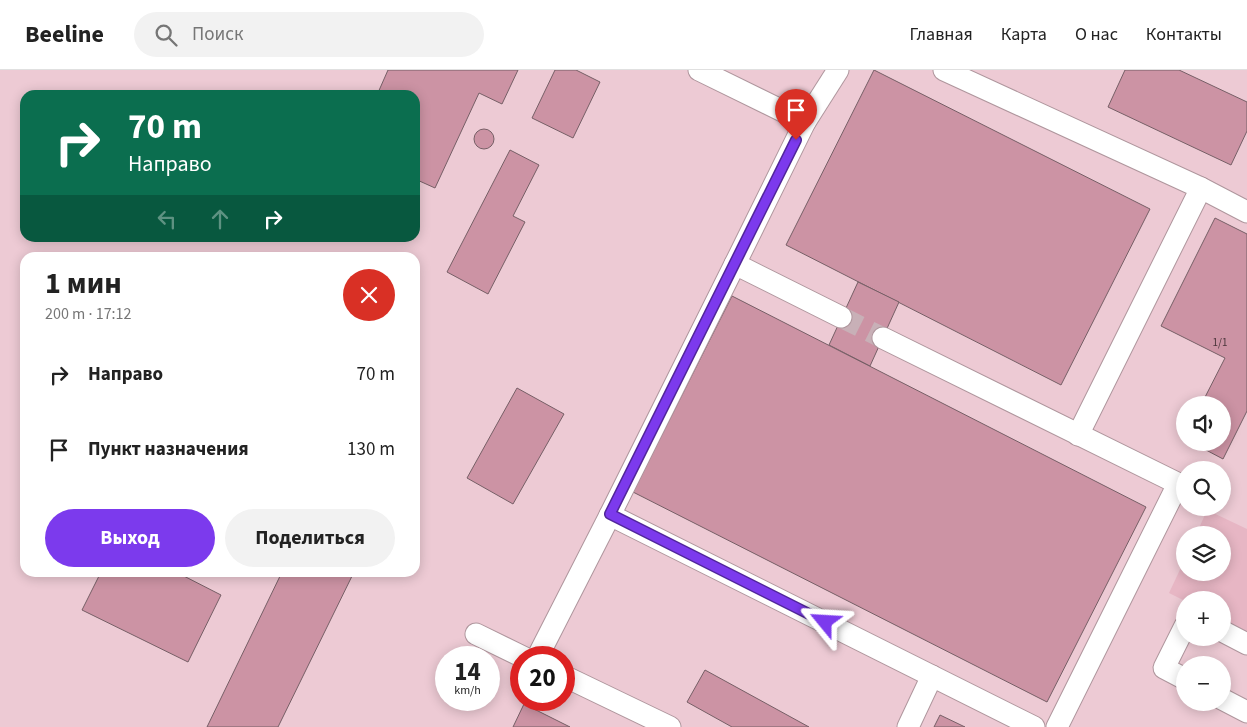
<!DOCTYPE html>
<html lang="ru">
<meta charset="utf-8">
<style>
:root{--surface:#fff;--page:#f2f2f2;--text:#222;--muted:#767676;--line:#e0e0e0;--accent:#7c3aed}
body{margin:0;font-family:"Source Sans 3",sans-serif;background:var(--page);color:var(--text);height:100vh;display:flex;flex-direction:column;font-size:19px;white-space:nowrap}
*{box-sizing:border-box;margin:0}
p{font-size:16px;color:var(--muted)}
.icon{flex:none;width:28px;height:28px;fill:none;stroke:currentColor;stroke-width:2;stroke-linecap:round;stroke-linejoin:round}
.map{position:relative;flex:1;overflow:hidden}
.panel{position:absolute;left:20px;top:182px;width:400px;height:325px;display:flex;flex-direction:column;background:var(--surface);border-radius:15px;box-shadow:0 2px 12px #0003}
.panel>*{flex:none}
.top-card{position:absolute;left:20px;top:20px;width:400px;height:152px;border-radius:15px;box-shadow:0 2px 12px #0003;background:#0b6e4f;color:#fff;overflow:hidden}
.fabs{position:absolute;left:1176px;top:326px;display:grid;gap:10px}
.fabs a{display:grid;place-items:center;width:55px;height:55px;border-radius:50%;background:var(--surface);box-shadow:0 2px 12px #0003;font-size:25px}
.speed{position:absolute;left:435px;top:576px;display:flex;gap:10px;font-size:25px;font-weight:700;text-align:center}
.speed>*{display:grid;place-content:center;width:65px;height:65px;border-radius:50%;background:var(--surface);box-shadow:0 2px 12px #0003;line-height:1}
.speed small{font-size:12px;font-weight:400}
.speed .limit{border:8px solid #d22;background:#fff;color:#111}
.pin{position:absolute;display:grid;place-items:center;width:42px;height:42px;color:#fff;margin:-51px -21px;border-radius:50% 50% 50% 0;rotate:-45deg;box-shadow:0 0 5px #0007}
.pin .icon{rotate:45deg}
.me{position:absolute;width:55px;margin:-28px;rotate:297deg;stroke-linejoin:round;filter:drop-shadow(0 0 4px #0008)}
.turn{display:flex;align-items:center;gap:18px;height:105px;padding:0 25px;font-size:22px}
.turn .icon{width:65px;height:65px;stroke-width:2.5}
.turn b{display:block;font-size:35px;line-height:42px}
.lanes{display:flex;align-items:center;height:48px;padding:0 25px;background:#0003;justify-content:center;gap:25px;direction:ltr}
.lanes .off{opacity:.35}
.round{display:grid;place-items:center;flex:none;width:52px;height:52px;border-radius:26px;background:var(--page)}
.headline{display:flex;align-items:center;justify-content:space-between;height:85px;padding:0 25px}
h1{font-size:30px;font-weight:700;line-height:38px}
.button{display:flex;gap:10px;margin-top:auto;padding:10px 25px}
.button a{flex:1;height:58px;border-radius:30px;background:var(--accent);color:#fff;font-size:20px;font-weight:700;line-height:58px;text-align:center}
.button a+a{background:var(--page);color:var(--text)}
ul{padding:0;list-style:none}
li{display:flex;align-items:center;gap:15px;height:75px;padding:0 25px}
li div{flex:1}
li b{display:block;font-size:19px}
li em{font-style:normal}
header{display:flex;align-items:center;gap:30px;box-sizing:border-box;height:70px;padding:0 25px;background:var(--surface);border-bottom:1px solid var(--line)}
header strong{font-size:24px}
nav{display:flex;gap:28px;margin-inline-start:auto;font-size:18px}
.search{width:350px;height:45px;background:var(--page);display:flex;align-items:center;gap:12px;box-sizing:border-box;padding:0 18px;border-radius:28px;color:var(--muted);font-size:19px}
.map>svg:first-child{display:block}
</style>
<header>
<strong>Beeline</strong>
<div class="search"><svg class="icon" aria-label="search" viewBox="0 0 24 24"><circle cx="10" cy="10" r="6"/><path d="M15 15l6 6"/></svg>Поиск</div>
<nav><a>Главная</a><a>Карта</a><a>О нас</a><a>Контакты</a></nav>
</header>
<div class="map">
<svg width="1247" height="657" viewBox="0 0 1247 657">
<rect width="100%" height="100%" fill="#f2d7df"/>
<!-- built -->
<path fill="#edcad4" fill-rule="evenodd" d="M0,0H1247V657H0ZM25,25H415V168H25ZM25,188H415V502H25ZM1185,335H1222V372H1185ZM1185,400H1222V438H1185ZM1185,465H1222V502H1185ZM1185,530H1222V568H1185ZM446,588H489V630H446ZM521,588H564V630H521ZM1185,595H1222V632H1185Z"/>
<!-- green -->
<polygon fill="#e7b6c4" points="1207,440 1247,459 1247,565 1223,551 1222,530 1185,531 1169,523 1185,489 1185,502 1222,502 1222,465 1196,465"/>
<!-- building -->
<g fill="#cc93a4" stroke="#765f66">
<polygon points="388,0 518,0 502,34 479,23 435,118 415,109 415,25 377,25"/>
<polygon points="555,0 576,0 600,12 573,68 532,48"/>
<polygon points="874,0 1150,139 1061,315 786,175"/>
<polygon points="1125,0 1179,0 1247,32 1247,61 1231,95 1108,37"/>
<circle cx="484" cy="69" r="10"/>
<polygon points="510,80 539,95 513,146 525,152 488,224 447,202"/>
<polygon points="1215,148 1247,164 1247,341 1223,389 1191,372 1222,372 1222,335 1201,335 1225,288 1161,256"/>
<polygon points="858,212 899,232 870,296 829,275"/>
<polygon points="732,226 1146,437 1047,632 633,422"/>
<polygon points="517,318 564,344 513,434 467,408"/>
<polygon points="101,502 176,502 221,525 188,592 82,540"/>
<polygon points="282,502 354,502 278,657 207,657"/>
<polygon points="705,600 809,657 732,657 687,632"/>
<polygon points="524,634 570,657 513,657"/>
<polygon points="940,645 965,657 934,657"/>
</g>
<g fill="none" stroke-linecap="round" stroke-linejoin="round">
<!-- minor-tunnel -->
<polyline stroke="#c8b0b7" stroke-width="21" stroke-dasharray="21 11" stroke-linecap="butt" points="841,247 883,268"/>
<!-- minor casing -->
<g stroke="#af969d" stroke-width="23">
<g id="minor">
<polyline points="699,0 805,52 735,194 841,247"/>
<polyline points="944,0 1201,118 1078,365"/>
<polyline points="805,52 838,0"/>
<polyline points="1201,118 1247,142"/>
<polyline points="735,194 610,445 1034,657"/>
<polyline points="883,268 1185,417"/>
<polyline points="1185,556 1164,598 1185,609"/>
<polyline points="1222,561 1247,574"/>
<polyline points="476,564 525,588"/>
<polyline points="537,588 610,445"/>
<polyline points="564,606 670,657"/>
<polyline points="1222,629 1247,642"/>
<polyline points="908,657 932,606"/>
<polyline points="1057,657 1178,414"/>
</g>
</g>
<!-- minor -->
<use href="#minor" stroke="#fff" stroke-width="21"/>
</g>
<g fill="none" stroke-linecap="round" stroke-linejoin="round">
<!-- route casing -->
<g stroke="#51269a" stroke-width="12">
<polyline id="route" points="796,70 610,444 825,552"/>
</g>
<!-- route -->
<use href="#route" stroke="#7c3aed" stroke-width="9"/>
</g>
<g text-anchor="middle" stroke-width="4" stroke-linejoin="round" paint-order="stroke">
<!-- number labels -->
<g font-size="11" fill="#4a343a">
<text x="1220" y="276">1/1</text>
</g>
</g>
</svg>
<div class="fabs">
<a><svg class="icon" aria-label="sound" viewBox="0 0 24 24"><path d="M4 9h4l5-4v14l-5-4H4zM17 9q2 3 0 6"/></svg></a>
<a><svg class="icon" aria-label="search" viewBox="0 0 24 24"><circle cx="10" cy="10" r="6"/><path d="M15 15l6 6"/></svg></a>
<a><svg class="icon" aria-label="layers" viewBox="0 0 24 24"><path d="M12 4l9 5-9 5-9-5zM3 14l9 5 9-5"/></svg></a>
<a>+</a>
<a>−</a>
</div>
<div class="speed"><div>14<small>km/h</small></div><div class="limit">20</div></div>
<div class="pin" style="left:796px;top:70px;background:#d93025"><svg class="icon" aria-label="arrive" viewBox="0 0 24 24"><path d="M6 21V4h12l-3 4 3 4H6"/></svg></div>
<svg class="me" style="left:825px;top:552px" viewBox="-20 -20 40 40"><path d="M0-17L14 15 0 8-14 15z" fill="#7c3aed" stroke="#fff" stroke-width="4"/></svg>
<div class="top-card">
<div class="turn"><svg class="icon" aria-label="right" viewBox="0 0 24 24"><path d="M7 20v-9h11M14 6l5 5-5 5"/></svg><div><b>70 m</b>Направо</div></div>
<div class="lanes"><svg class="icon off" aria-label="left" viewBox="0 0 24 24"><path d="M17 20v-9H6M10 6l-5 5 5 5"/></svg><svg class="icon off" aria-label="ahead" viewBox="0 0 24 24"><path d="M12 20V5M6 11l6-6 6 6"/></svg><svg class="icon" aria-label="right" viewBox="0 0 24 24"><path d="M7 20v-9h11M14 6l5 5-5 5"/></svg></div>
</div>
<section class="panel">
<div class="headline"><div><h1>1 мин</h1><p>200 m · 17:12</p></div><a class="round" style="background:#d93025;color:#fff"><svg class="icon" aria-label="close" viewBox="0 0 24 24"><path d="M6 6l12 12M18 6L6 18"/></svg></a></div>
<ul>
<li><svg class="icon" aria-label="right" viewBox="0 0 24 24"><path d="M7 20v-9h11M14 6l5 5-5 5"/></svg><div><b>Направо</b></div><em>70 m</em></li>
<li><svg class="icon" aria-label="arrive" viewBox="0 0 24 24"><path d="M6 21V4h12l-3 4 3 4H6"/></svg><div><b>Пункт назначения</b></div><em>130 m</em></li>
</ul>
<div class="button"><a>Выход</a><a>Поделиться</a></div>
</section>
</div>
